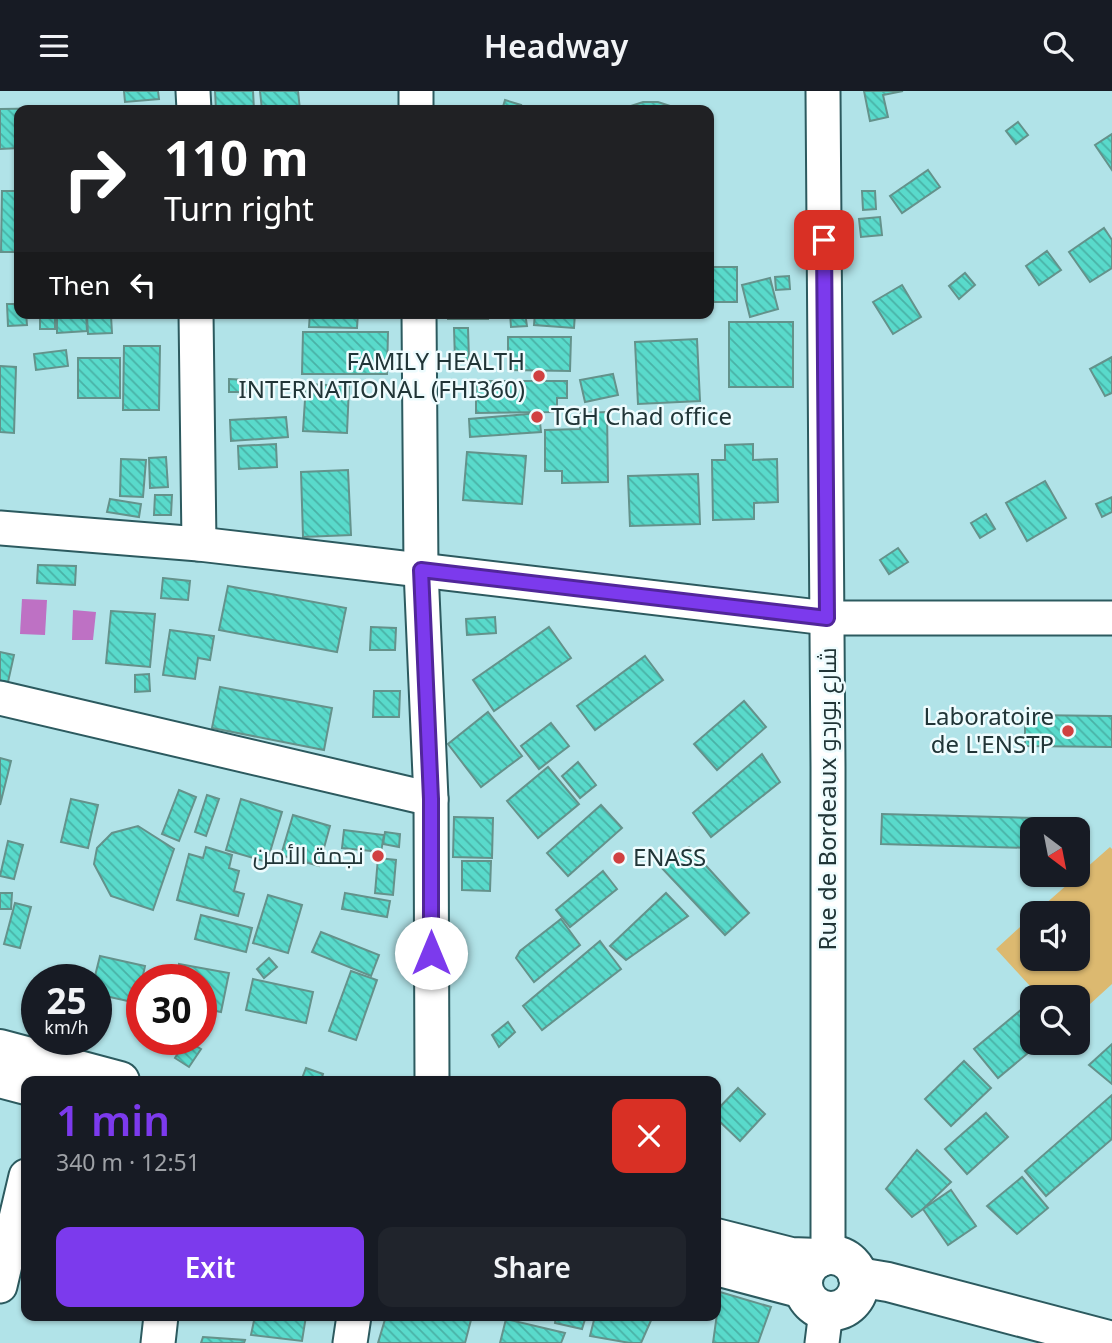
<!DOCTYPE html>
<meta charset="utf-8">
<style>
:root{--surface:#171b24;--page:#20242c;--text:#f1f3f6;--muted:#9ea1a6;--accent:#7c3aed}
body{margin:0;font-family:"Noto Sans",Cairo,sans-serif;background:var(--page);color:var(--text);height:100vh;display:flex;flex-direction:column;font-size:26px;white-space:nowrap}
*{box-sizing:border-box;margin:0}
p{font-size:23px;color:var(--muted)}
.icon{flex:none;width:38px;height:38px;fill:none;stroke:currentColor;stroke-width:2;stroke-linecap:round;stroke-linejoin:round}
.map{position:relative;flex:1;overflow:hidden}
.details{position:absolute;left:21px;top:985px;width:700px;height:245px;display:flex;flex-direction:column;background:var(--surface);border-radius:14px;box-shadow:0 2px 5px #0004}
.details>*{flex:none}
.top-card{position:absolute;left:14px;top:14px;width:700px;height:214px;border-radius:14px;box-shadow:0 2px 5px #0004;background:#202124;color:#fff;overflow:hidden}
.needle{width:46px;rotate:148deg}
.fabs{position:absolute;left:1020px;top:726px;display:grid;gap:14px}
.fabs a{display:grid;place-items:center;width:70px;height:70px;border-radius:14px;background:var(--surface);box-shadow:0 2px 5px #0004;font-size:35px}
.speed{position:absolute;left:21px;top:873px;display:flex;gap:14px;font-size:35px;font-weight:700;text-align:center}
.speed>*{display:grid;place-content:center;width:91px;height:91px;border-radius:50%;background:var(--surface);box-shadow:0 2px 5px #0004;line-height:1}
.speed small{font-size:18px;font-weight:400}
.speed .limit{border:10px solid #d22;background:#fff;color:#111}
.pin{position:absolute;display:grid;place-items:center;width:60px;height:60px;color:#fff;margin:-30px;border-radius:14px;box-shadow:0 4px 10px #0006}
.me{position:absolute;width:77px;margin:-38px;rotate:0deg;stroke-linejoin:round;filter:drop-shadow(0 0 5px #0008)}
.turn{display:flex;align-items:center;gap:24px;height:147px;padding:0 35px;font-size:32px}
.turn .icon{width:91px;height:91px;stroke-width:2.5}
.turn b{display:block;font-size:49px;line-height:60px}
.then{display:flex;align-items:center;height:66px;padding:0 35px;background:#0003;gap:14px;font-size:26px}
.round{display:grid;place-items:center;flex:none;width:74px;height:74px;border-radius:14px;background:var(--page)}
.summary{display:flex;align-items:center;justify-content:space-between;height:119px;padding:0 35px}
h1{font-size:42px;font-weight:600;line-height:52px;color:var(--accent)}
.action{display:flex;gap:14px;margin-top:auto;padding:14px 35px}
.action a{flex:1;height:80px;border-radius:14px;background:var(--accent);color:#fff;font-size:28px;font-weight:600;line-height:80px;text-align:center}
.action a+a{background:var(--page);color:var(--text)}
header{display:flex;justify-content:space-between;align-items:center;height:91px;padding:0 35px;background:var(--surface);font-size:32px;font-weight:600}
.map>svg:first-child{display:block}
</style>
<header><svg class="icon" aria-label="menu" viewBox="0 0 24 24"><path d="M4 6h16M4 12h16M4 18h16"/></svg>Headway<svg class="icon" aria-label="search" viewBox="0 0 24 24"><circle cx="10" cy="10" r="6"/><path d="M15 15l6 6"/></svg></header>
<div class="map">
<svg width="1112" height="1252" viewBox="0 0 1112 1252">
<defs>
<pattern id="building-back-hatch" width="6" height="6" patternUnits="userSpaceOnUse" patternTransform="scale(1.75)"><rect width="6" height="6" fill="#59dacb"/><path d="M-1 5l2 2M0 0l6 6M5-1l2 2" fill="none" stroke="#49b2a6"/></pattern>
</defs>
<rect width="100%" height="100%" fill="#b1e3e8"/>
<!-- park -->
<polygon fill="#dcb970" points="1110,756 1112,758 1112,893 1078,924 1078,906 1040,906 996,858 1032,825 1032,868 1078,868 1078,822 1035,822"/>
<!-- water -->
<g fill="#be71c4">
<polygon points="22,508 47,509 45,544 20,543"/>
<polygon points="73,519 96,521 93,549 72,549"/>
</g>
<!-- building -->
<g fill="url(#building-back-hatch)" stroke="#64928b" stroke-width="2">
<polygon points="124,0 158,0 159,8 125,11"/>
<polygon points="215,0 253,0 254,19 216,19"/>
<polygon points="260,0 298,0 300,19 262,19"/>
<polygon points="864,0 903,0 883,4 888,26 870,30"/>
<polygon points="505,9 521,14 519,19 502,19"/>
<polygon points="643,11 658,11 673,16 677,19 623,19 628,16"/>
<polygon points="68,17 68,19 19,19 19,57 0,58 0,18"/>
<polygon points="1018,31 1028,44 1016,53 1006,40"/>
<polygon points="1112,43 1112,79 1095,54"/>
<polygon points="928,79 940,96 902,122 890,105"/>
<polygon points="2,100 19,100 19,161 1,161"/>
<polygon points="862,100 875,100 876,118 863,119"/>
<polygon points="880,126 882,144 861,146 859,128"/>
<polygon points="1104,137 1112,149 1112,177 1090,191 1069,161"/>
<polygon points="1047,160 1061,179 1039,194 1026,175"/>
<rect x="709" y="176" width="28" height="35"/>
<polygon points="965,182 975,194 959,208 949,195"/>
<polygon points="789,185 790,198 776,199 775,186"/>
<polygon points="770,187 778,218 750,226 742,194"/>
<polygon points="902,194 921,226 893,243 873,211"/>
<polygon points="7,213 19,213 19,222 26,222 27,234 8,235"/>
<rect x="40" y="222" width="15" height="16"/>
<polygon points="57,222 86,222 87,240 57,242"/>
<polygon points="310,222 358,222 357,237 309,236"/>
<rect x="448" y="222" width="40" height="6"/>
<polygon points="510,222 525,222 527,235 511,236"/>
<polygon points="535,222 575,222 574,237 534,234"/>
<polygon points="111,225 112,242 88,243 87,226"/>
<rect x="729" y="231" width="64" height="65"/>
<polygon points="454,237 468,237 469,269 455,270"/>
<polygon points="303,241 388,241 387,283 302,283"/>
<polygon points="508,246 571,246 570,280 508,279"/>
<polygon points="697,248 700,310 638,313 635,251"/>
<polygon points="124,255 160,255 159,319 123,319"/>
<polygon points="66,259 68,275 36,279 34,263"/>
<polygon points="1112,266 1112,302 1105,305 1090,278"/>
<rect x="78" y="267" width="42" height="40"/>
<polygon points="0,275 16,276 14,342 0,341"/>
<polygon points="613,283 618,304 585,311 580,289"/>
<polygon points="229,288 249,289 248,301 229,301"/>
<polygon points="476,290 567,290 567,307 557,307 557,321 476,322"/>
<polygon points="306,293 349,295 347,342 303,340"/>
<polygon points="607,321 608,391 562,392 562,380 545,380 545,339 580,338 580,322"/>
<polygon points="539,322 541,341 470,346 469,328"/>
<polygon points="286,326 288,346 231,350 230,329"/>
<polygon points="276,353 277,376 239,378 238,355"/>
<polygon points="753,353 753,369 777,368 778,411 754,412 754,428 713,429 712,369 725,369 725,354"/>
<polygon points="467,361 526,365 522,413 463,409"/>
<polygon points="166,366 168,396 150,397 149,367"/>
<polygon points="121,368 146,369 143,406 120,405"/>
<polygon points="348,379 351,444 303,446 301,381"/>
<polygon points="698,383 700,433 630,435 628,385"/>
<polygon points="1045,390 1066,427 1027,450 1006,412"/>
<polygon points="155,404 172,404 171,424 154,424"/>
<polygon points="1112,406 1112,421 1102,426 1096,413"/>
<polygon points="110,408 141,413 139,426 107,421"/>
<polygon points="986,423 995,438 980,447 971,432"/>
<polygon points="898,457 908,471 889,483 880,469"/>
<polygon points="38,474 76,475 75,494 37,492"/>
<polygon points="163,487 190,490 188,509 161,507"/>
<polygon points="228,495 346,517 337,561 219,539"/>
<polygon points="111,520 155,523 150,576 106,572"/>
<polygon points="495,526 496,542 467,544 466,528"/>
<polygon points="371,536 396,537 395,559 370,559"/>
<polygon points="549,536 571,567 494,620 473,589"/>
<polygon points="170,539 214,545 210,569 198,567 195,588 163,584"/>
<polygon points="0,561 14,564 8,591 0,590"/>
<polygon points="645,565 663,589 595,639 577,615"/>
<polygon points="149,583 150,600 135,601 135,584"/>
<polygon points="220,596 332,617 324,659 212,637"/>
<polygon points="374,600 400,600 399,626 373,626"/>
<polygon points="744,610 766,636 717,679 694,653"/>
<polygon points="488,621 522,665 481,696 448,653"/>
<polygon points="1025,624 1112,625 1112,656 1025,655"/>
<polygon points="551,632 569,655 539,678 521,655"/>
<polygon points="762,663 780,691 711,746 693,722"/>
<polygon points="0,667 11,670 0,714"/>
<polygon points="578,671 596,694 580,707 562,685"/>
<polygon points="548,676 579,713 538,747 507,710"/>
<polygon points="179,699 196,706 179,750 162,743"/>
<polygon points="207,704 219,708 206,745 195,741"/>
<polygon points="71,708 98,714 88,757 61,751"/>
<polygon points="241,708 282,721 267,771 226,759"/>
<polygon points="601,714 622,737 568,785 547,762"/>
<polygon points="882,723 1033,727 1032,757 881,753"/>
<polygon points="293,724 330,735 319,775 281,764"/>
<polygon points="454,726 493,727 492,767 453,766"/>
<polygon points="138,735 174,758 153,819 111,805 94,773 97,757 112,742"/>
<polygon points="344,739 384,744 381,761 342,757"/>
<polygon points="385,741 400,743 399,756 383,753"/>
<polygon points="8,750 23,754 14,788 0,785"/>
<polygon points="206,756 232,764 229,777 239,780 234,800 244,803 238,825 177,809 189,763 203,767"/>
<polygon points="689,756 749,822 725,844 659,774"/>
<polygon points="378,767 396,769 393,804 375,802"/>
<polygon points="462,770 491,770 490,800 462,799"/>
<polygon points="603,780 617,798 570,836 556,819"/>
<polygon points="0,802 12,802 11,818 0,818"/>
<polygon points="345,802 390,810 387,826 342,818"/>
<polygon points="666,802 688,825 626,869 610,855"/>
<polygon points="268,804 302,814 288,862 253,852"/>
<polygon points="15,812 31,816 20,857 4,853"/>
<polygon points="201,824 252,837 246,861 195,848"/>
<polygon points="561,828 580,854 534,891 516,867 520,860"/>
<polygon points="321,841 379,864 371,885 312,861"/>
<polygon points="600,850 621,878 542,939 523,915"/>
<polygon points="100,865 145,875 137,912 96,903 96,889 94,889"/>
<polygon points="269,867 277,876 264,887 257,878"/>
<polygon points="179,873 229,882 221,921 201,917 201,889 176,889"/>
<polygon points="351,880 377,889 356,949 329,940"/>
<polygon points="253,888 313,901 306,932 246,919"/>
<polygon points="1022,918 1032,930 1032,952 1040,952 998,987 974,958"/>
<polygon points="508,931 515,941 499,956 492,944"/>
<polygon points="186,949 201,958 189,976 175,967"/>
<polygon points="1112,953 1112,993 1089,974"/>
<polygon points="964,970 991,997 951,1035 925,1008"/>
<polygon points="306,977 323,983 321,990 301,990"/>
<polygon points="738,997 765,1023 740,1050 716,1027 716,1020"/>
<polygon points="1112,1004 1112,1048 1046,1105 1025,1080"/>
<polygon points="986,1022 1008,1046 967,1083 945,1058"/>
<polygon points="917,1059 951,1091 923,1118 912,1126 886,1098"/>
<polygon points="1022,1086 1048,1117 1017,1143 987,1115"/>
<polygon points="951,1099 976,1135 948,1154 923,1118"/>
<polygon points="720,1201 771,1216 758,1252 713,1252"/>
<polygon points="255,1225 306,1225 302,1250 251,1244"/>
<polygon points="386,1225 472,1225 465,1252 378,1252"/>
<polygon points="556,1225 586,1225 582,1238 555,1232"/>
<polygon points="595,1225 653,1225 641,1252 630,1252 590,1245"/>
<polygon points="506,1228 565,1242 561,1252 500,1252"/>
<polygon points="203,1246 245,1249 244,1252 201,1252"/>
</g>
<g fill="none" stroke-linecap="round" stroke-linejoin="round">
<!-- minor casing -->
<g stroke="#2c5a5f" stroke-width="37">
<g id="minor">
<polyline points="193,0 194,19"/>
<polyline points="416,0 416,19"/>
<polyline points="823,0 828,676 828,1164"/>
<polyline points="196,222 199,453"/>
<polyline points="419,222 421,479 431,708 432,990"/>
<polyline points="0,437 199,453 827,527 1112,527"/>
<polyline points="0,607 431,708"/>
<polyline points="0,1195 26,1085"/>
<polyline points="158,1252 161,1225"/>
<polyline points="350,1252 354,1225"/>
<polyline points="822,1252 826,1220"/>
</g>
</g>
<!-- major casing -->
<g stroke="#2c5a5f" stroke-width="42">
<g id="major">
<polyline points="0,958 120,990"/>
<polyline points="0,987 26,994"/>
<polyline points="716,1147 791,1166 819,1167"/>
<circle cx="831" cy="1192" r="28"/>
<polyline points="716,1175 803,1198"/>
<polyline points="858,1186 888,1191 1112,1250"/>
</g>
</g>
<!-- minor -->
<use href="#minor" stroke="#fff" stroke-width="33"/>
<!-- major -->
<use href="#major" stroke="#fff" stroke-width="38"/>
</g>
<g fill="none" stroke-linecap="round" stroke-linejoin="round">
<!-- route casing -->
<g stroke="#51269a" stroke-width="18">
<polyline id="route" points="431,862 431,708 421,479 827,527 824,149"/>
</g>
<!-- route -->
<use href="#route" stroke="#7c3aed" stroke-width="12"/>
</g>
<!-- markers -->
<g fill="#d04141" stroke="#eefcfe" stroke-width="2.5">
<circle cx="539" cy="285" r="7"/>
<circle cx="537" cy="326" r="7"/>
<circle cx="1068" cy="640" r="7"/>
<circle cx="378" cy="765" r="7"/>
<circle cx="619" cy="767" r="7"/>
</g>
<g text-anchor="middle" stroke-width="5" stroke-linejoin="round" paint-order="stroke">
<!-- poi labels -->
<g font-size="24" fill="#213537" stroke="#eefcfe" text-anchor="end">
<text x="525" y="279">FAMILY HEALTH<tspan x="525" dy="28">INTERNATIONAL (FHI360)</tspan></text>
<text x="551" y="334" text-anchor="start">TGH Chad office</text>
<text x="1054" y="634">Laboratoire<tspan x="1054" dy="28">de L'ENSTP</tspan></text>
<text x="364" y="773">نجمة الأمن</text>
<text x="633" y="775" text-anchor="start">ENASS</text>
</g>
<!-- street labels -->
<g font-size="24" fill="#213537" stroke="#eefcfe">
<text transform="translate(828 708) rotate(-90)" y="8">Rue de Bordeaux شارع بوردو</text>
</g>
</g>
</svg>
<div class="fabs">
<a><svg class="needle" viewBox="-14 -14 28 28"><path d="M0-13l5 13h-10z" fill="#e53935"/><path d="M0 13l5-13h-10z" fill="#9ea1a6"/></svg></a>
<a><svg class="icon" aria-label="sound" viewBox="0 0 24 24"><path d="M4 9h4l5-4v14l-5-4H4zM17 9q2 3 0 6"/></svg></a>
<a><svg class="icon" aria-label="search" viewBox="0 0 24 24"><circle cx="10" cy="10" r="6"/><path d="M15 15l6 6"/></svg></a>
</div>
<div class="speed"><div>25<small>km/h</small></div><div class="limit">30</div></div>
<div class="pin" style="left:824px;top:149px;background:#d93025"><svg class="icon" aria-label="arrive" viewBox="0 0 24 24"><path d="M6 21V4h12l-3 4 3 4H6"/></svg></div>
<svg class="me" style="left:431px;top:862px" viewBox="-20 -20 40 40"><circle r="19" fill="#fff"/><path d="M0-13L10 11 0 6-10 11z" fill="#7c3aed"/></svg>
<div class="top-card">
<div class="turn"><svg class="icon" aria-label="right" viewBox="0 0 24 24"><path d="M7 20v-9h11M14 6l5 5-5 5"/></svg><div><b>110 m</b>Turn right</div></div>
<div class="then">Then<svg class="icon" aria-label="left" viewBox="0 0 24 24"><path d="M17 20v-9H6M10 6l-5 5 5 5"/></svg></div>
</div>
<section class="details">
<div class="summary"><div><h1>1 min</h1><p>340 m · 12:51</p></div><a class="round" style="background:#d93025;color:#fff"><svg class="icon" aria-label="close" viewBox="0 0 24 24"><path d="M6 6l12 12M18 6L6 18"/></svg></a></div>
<div class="action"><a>Exit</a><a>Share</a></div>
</section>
</div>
